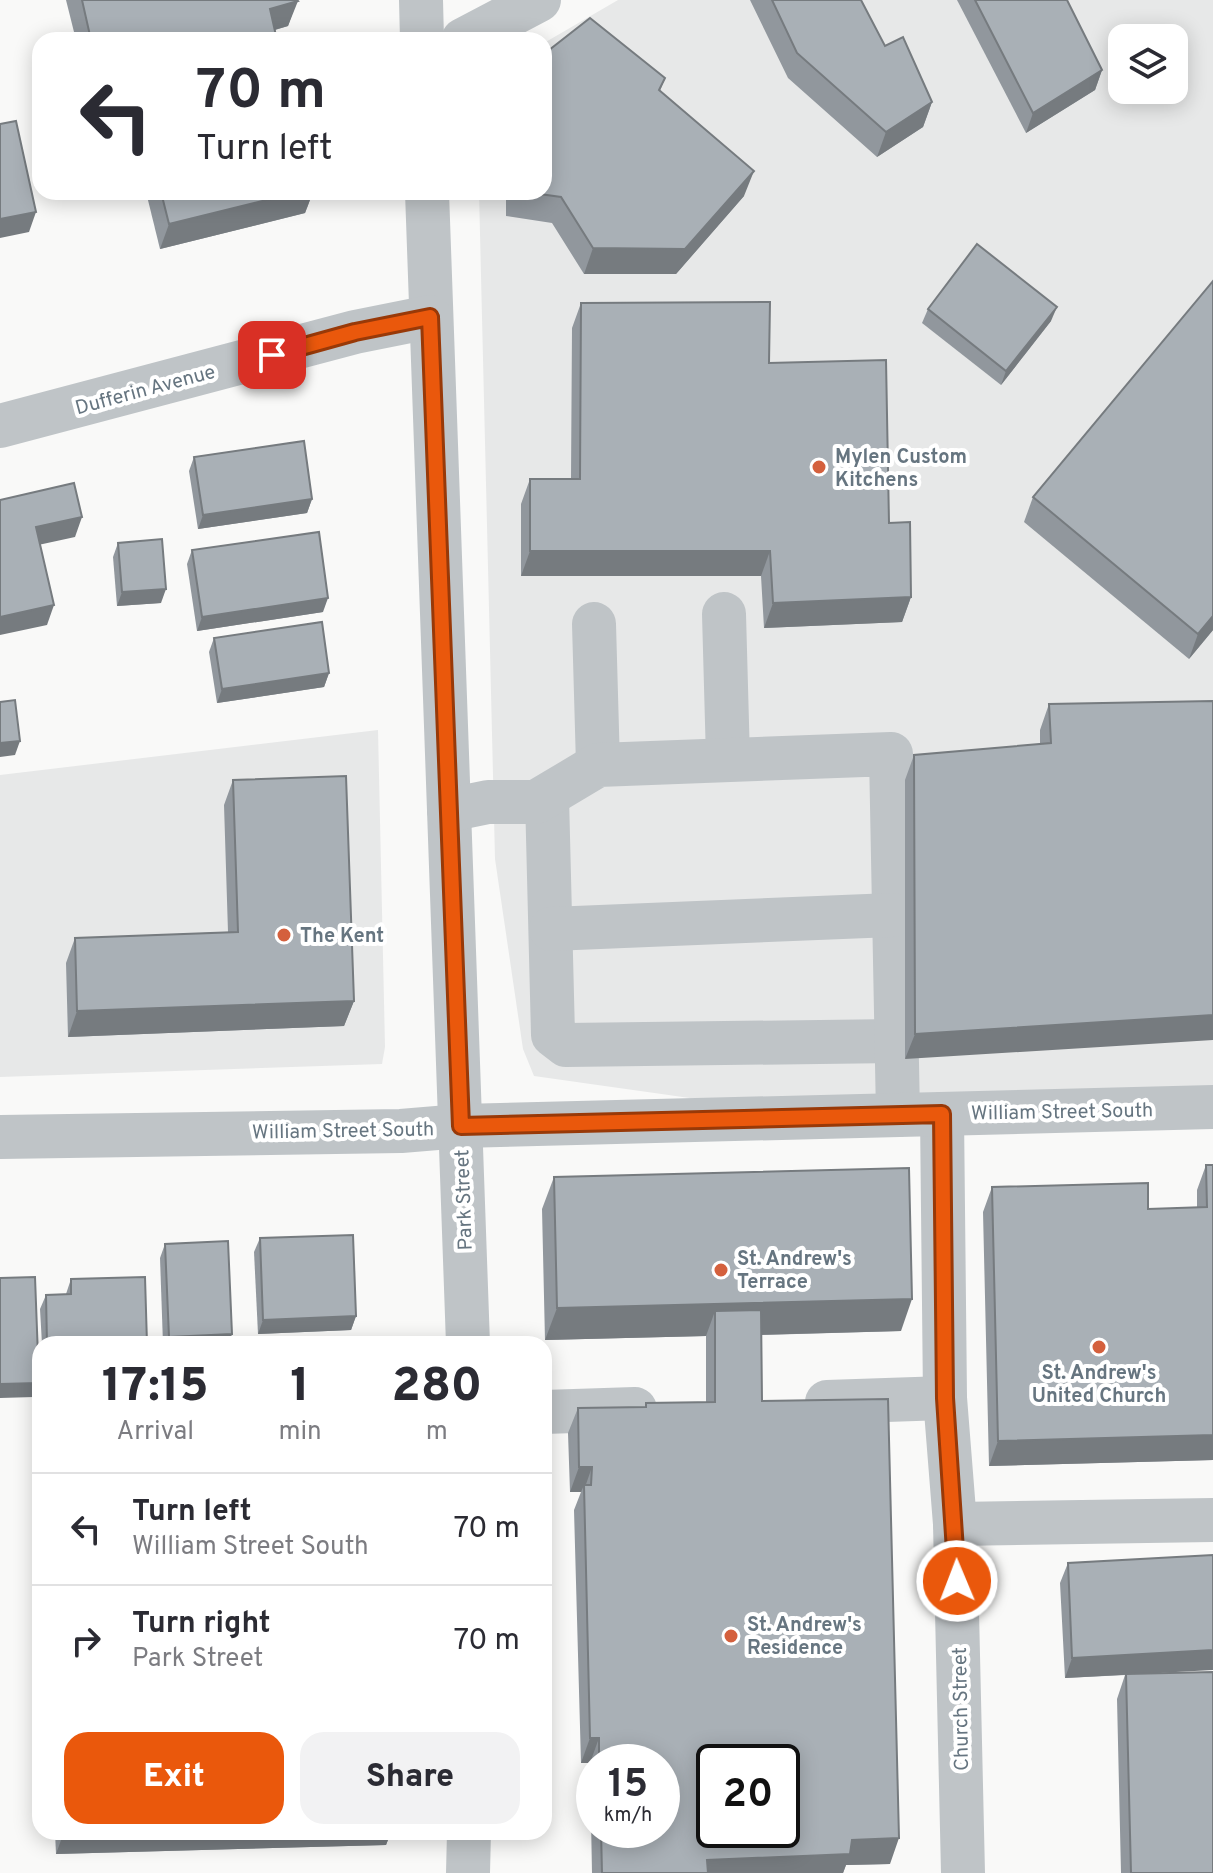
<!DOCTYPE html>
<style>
:root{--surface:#fff;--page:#f2f2f3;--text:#2b2b33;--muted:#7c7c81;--line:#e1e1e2;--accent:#ea580c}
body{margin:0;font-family:Overpass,sans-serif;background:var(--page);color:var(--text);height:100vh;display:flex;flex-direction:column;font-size:30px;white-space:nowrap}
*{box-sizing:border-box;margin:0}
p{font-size:26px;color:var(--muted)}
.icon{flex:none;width:44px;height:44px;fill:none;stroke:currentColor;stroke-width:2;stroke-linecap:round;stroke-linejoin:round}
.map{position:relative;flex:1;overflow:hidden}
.sheet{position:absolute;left:32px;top:1336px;width:520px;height:504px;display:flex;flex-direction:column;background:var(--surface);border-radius:24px;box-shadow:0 4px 20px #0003}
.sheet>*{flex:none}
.hud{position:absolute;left:32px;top:32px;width:520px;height:168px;border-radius:24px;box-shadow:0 4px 20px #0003;background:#fff;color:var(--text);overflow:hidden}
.controls{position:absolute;left:1108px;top:24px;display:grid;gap:16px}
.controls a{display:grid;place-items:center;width:80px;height:80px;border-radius:16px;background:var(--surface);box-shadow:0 4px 20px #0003;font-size:40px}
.speed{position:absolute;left:576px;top:1744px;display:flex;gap:16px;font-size:40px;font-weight:700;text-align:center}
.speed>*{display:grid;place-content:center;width:104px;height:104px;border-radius:50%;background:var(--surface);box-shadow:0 4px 20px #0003;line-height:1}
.speed small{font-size:20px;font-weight:400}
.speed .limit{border:4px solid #111;border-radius:12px;background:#fff;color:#111}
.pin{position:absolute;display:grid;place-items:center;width:68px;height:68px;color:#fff;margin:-34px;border-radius:16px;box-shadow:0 4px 12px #0006}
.me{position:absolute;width:88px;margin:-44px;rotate:359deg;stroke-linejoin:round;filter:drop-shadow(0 0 6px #0008)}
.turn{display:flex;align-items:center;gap:28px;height:168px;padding:0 32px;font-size:36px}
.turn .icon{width:104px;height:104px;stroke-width:2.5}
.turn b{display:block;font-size:56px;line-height:68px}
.eta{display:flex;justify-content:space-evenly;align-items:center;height:136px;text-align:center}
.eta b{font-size:48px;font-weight:800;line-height:56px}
.action{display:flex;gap:16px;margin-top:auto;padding:16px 32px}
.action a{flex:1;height:92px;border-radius:24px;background:var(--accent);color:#fff;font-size:32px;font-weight:800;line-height:92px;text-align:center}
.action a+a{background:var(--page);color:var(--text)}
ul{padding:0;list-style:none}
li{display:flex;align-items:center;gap:24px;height:112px;padding:0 32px;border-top:2px solid var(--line)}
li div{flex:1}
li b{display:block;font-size:30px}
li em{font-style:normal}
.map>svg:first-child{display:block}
</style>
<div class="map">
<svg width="1213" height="1873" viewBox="0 0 1213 1873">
<rect width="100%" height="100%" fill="#f9f9f8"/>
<!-- built -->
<g fill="#e7e8e8" fill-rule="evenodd">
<path d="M618,0H1213V1091L718,1102L534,1076L523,1049L495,859L479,192H544V43ZM1122,38H1174V90H1122Z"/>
<polygon points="378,730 385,1047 382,1064 0,1077 0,775"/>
</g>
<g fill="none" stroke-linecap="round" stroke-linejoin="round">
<!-- minor -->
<g stroke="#bfc4c7" stroke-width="44">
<polyline points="421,0 422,40"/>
<polyline points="463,40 539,0"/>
<polyline points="427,192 468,1344"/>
<polyline points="0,426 355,332 430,317"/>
<polyline points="724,614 728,759"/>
<polyline points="594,624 598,765"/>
<polyline points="547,797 553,1035 566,1045 897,1041"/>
<polyline points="449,810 488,802 536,802 598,765 891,754 898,1115"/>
<polyline points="551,929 892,915"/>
<polyline points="942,1114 945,1398 955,1524 963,1873"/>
<polyline points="0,1137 401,1131 461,1126 1213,1107"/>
<polyline points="827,1402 945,1398"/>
<polyline points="544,1412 635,1409"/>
<polyline points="955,1524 1213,1520"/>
<polyline points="468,1873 469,1832"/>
</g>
</g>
<!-- wall -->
<g fill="#91979d" fill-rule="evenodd">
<polygon points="66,0 297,0 288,26 275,30 277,40 76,40"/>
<polygon points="750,0 861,0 885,46 932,102 923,127 877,157 788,78"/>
<polygon points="957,0 1067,0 1102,70 1095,90 1026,133"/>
<polygon points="665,78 660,91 744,196 676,274 584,274 552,223 506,216 506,192 544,192"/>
<polygon points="146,192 313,192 305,213 160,249"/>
<polygon points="581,303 769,363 889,523 911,597 902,622 764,628 761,576 521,576 521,504 530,479 571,479 572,328"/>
<polygon points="928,309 1051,321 1001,385 922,323"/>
<polygon points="194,457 312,499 307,513 198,529 189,471"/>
<polygon points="1033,497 1213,630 1189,659 1024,522"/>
<polygon points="118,543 161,603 117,606 113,557"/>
<polygon points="192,550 323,612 197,631 187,564"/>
<polygon points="214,638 329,673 324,687 217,703 209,652"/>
<polygon points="1213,701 905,1059 905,780 914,755 1040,744 1040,730 1049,704"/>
<polygon points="233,780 354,1001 344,1026 68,1037 66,963 75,938 228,932 224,805"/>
<polygon points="1206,1165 1213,1460 989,1466 983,1212 992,1187 1148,1209 1197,1207 1197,1190"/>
<path d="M554,1177L901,1331L761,1335L762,1401L890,1864L846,1865L843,1873H592L590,1763H581L574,1510L581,1492H570L568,1433L578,1408L645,1407L646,1403L706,1402V1336L545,1340L542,1209ZM594,1762H662V1830H594Z"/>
<polygon points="260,1238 356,1316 351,1330 258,1334 254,1252"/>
<polygon points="165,1244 229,1344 163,1344 160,1258"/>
<polygon points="71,1279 147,1344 42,1344 40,1309 46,1295 66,1294"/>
<polygon points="1068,1563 1162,1673 1213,1873 1121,1873 1117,1699 1125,1675 1065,1678 1060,1583"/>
<polygon points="55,1832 391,1832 386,1845 56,1854"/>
</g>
<!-- shaded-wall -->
<g fill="#767b7f">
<polygon points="298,1 288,26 260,34 270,9"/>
<polygon points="1102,70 1095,90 1026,133 1033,113"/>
<polygon points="932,102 923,127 877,157 886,132"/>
<polygon points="754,171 744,196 676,274 584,274 593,248"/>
<polygon points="299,192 313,192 305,213 160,249 169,224"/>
<polygon points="36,212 29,232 0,238 0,219"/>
<polygon points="1057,307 1051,321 1001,385 1006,371"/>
<polygon points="312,499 307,513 198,529 203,515"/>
<polygon points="82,517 75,537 29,547 36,527"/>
<polygon points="530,551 770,551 761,576 521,576"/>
<polygon points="166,589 161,603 117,606 122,592"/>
<polygon points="911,597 902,622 764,628 773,603"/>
<polygon points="328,598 323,612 197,631 202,617"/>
<polygon points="54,605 47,625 0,635 0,617"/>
<polygon points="1213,616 1213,630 1189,659 1198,634"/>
<polygon points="329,673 324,687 217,703 222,689"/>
<polygon points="20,741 15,755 0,757 0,743"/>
<polygon points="354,1001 344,1026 68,1037 77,1011"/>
<polygon points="1213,1015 1213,1040 905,1059 915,1034"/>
<polygon points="912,1299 901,1331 715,1336 715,1311 706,1336 545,1340 557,1308"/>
<polygon points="356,1316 351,1330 258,1334 263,1320"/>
<polygon points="232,1334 229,1344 166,1344 169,1337"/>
<polygon points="39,1383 34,1397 0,1398 0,1384"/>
<polygon points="1213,1435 1213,1460 989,1466 998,1441"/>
<polygon points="579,1467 592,1467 584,1490 584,1485 581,1492 570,1492"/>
<polygon points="1213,1650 1213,1670 1065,1678 1072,1658"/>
<polygon points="590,1738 599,1738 590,1763 581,1763"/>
<polygon points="64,1832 391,1832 386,1845 56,1854"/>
<polygon points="899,1838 890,1864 846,1865 843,1873 703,1873 707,1860 852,1840"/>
</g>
<!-- building -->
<g fill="#a9b0b6" stroke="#767b7f" stroke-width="2" fill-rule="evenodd">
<polygon points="82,0 297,0 298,1 270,9 277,40 91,40"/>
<polygon points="772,0 861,0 885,46 903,37 932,102 886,132 797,53"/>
<polygon points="975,0 1067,0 1102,70 1033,113"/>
<polygon points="590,18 665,78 659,90 754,171 685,249 593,248 561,197 525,192 544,192 544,54"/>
<polygon points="16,121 36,212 0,219 0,124"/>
<polygon points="161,192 299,192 169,224"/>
<polygon points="977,244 1057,307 1006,371 928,309"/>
<polygon points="1213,281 1213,616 1198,634 1033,497"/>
<polygon points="770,302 769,363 886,360 889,523 910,522 911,597 773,603 770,551 530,551 530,479 580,479 581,303"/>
<polygon points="304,441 312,499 203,515 194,457"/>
<polygon points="74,483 82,517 36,527 54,605 0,617 0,500"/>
<polygon points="319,532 328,598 202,617 192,550"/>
<polygon points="162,539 166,589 122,592 118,543"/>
<polygon points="322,622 329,673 222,689 214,638"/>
<polygon points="15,700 20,741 0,743 0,702"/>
<polygon points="1213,701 1213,1015 915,1034 914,755 1051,743 1049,704"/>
<polygon points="346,776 354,1001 77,1011 75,938 238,932 233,780"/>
<polygon points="1206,1165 1213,1165 1213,1435 998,1441 992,1187 1148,1183 1148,1209 1207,1207"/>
<polygon points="909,1168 912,1299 557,1308 554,1177"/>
<polygon points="353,1235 356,1316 263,1320 260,1238"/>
<polygon points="228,1241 232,1334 169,1337 165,1244"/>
<polygon points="35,1277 39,1383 0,1384 0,1278"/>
<polygon points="145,1277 147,1344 47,1344 46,1295 71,1294 71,1279"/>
<path d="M761,1310L762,1401L888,1399L899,1838L852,1840L850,1854L707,1860L708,1873H602L601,1830H662V1762H599V1738H590L584,1485H591L592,1467H579L578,1408L646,1407V1403L715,1402V1311ZM714,1762H782V1830H714Z"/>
<polygon points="1213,1555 1213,1650 1072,1658 1068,1563"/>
<polygon points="1213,1672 1213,1873 1131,1873 1126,1674"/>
</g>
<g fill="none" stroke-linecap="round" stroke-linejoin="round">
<!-- route casing -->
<g stroke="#983908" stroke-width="20">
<polyline id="route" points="272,355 355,332 430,317 461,1126 942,1114 945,1398 957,1581"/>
</g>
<!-- route -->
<use href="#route" stroke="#ea580c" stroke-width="14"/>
</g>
<!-- markers -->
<g fill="#d4603d" stroke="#fff" stroke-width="3">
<circle cx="819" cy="467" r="8"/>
<circle cx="284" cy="935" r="8"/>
<circle cx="721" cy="1270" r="8"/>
<circle cx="1099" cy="1347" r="8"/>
<circle cx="731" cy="1636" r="8"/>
</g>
<g text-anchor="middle" stroke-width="8" stroke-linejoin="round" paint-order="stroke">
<!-- street labels -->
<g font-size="20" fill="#667580" stroke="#fff">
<text transform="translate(145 389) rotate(-15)" y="7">Dufferin Avenue</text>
<text transform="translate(1062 1111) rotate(-1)" y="7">William Street South</text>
<text transform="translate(343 1130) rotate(-1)" y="7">William Street South</text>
<text transform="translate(463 1200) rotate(-92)" y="7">Park Street</text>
<text transform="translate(960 1709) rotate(-91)" y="7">Church Street</text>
</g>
<!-- poi labels -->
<g font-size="20" font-weight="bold" fill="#667580" stroke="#fff" text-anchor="start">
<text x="835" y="463">Mylen Custom<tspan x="835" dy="23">Kitchens</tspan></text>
<text x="300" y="942">The Kent</text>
<text x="737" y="1265">St. Andrew's<tspan x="737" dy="23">Terrace</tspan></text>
<text x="1099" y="1379" text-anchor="middle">St. Andrew's<tspan x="1099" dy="23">United Church</tspan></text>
<text x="747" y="1631">St. Andrew's<tspan x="747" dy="23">Residence</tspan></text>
</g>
</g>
</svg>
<div class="controls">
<a><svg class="icon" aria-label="layers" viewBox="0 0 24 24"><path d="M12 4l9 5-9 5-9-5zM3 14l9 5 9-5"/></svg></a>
</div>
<div class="speed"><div>15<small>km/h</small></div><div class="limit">20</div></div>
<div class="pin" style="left:272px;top:355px;background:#d93025"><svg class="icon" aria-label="arrive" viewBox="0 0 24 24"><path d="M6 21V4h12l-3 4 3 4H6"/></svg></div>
<svg class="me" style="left:957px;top:1581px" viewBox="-20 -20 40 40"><circle r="17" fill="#ea580c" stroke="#fff" stroke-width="3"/><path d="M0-11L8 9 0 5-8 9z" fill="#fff"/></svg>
<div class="hud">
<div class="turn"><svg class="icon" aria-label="left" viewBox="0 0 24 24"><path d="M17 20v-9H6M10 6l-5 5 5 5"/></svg><div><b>70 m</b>Turn left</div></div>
</div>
<section class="sheet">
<div class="eta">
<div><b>17:15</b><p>Arrival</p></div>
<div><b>1</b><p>min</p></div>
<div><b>280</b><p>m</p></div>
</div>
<ul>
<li><svg class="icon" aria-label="left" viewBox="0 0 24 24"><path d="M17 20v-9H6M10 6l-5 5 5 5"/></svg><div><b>Turn left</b><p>William Street South</p></div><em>70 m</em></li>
<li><svg class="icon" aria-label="right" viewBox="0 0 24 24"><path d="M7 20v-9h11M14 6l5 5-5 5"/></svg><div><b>Turn right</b><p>Park Street</p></div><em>70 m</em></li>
</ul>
<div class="action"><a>Exit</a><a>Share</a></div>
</section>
</div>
